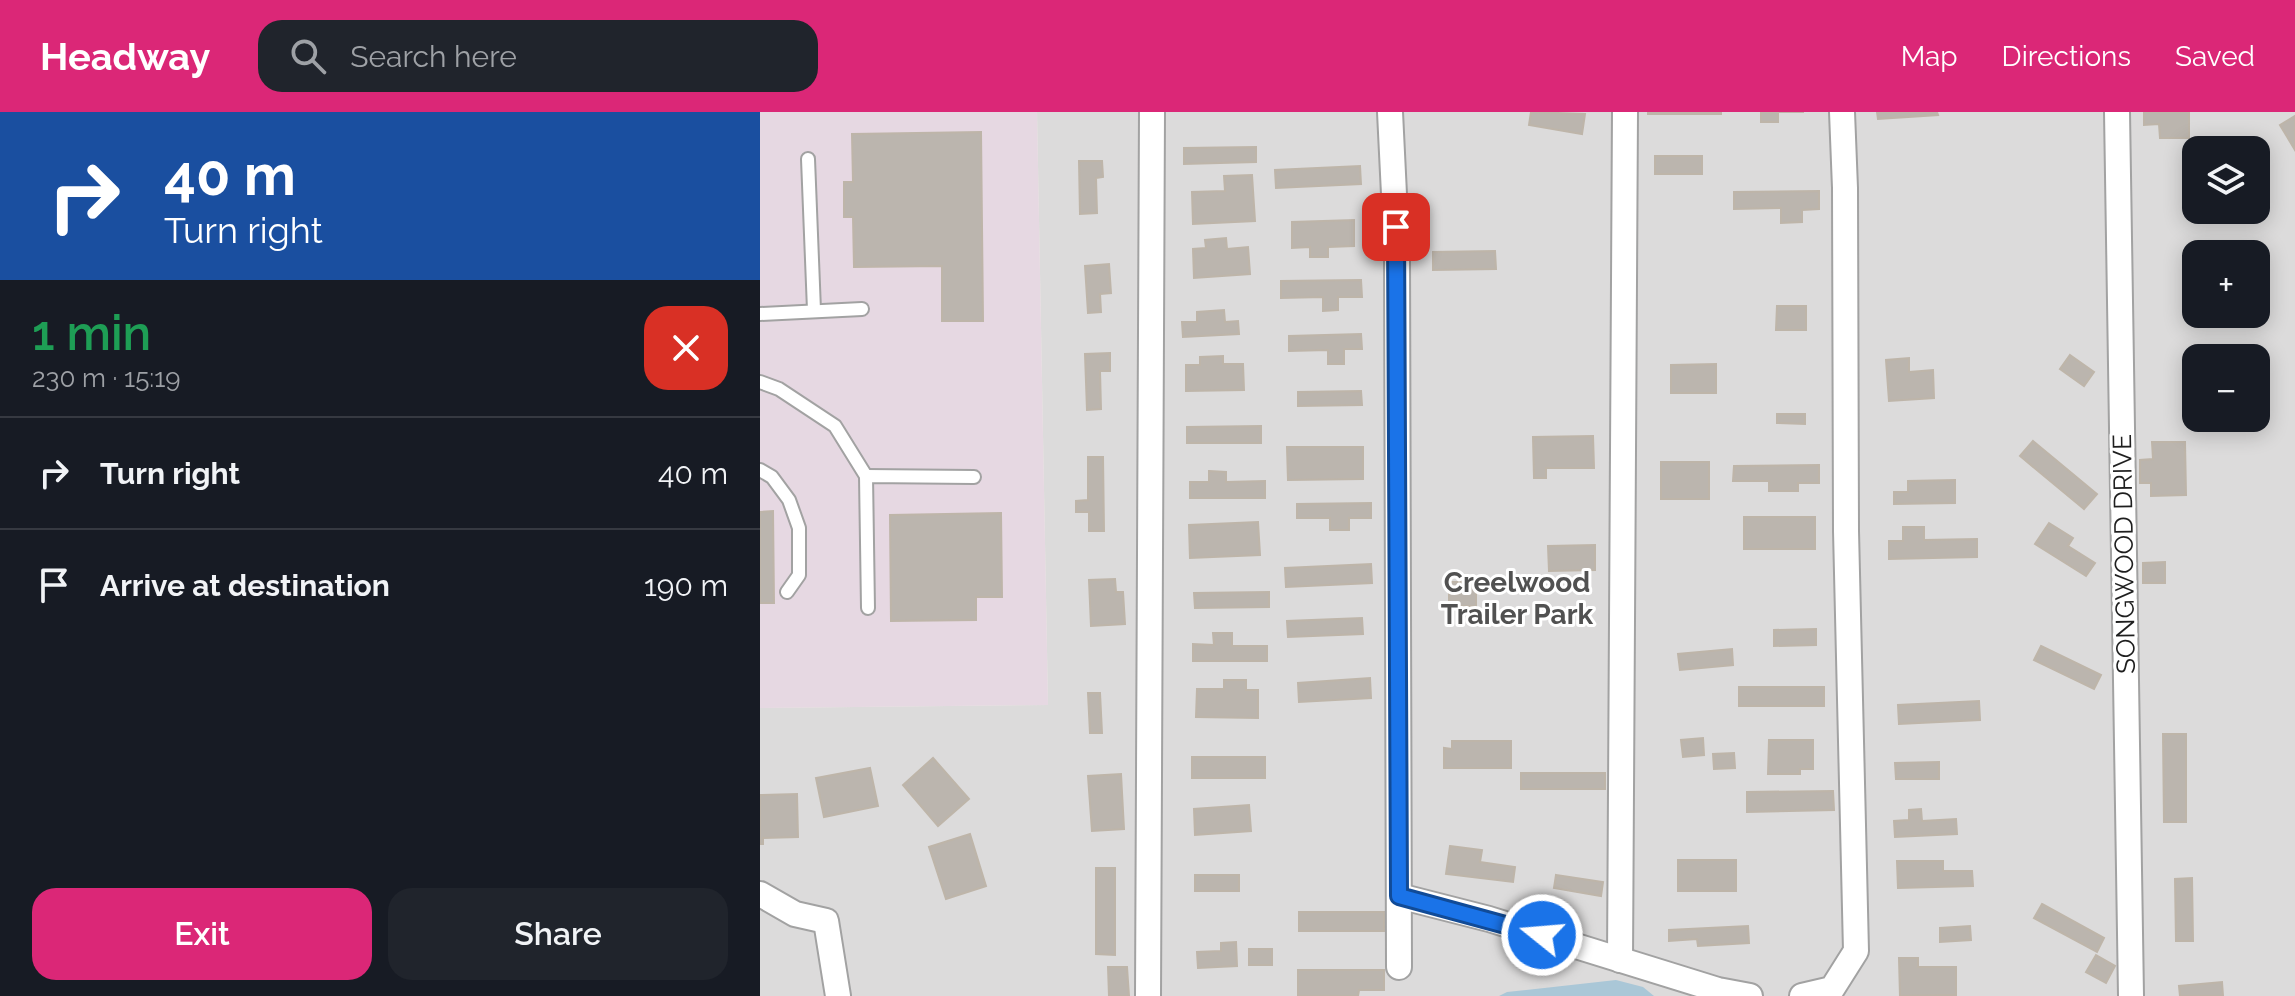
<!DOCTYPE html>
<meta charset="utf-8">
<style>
:root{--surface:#171b24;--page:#20242c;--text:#f1f3f6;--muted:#9ea1a6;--line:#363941;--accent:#db2777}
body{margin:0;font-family:Raleway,sans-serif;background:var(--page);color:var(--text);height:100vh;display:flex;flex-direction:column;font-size:30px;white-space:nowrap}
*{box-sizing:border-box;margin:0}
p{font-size:26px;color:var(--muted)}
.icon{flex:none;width:44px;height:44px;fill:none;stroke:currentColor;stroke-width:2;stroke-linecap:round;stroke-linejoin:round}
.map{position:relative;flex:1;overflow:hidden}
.panel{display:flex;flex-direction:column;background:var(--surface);width:760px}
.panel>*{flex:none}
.banner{background:#1a4fa0;color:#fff;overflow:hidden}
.fabs{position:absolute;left:1422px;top:24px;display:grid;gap:16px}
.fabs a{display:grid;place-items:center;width:88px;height:88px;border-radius:16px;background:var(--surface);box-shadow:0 4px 20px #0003;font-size:40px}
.pin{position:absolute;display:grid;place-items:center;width:68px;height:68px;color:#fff;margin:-34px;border-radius:16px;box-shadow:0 4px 12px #0006}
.me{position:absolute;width:88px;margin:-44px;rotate:287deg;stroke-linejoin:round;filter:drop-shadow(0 0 6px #0008)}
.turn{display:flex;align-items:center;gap:28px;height:168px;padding:0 32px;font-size:36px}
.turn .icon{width:104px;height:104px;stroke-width:2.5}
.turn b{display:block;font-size:56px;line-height:68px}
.round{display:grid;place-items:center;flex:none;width:84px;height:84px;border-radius:24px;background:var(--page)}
.headline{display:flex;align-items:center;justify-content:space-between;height:136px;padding:0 32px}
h1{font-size:48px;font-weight:600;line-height:60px;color:#1e9e55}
.button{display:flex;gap:16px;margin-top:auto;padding:16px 32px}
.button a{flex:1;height:92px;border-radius:24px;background:var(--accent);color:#fff;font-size:32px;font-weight:600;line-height:92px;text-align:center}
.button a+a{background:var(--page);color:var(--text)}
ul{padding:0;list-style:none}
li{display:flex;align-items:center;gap:24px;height:112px;padding:0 32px;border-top:2px solid var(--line)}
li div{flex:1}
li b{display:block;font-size:30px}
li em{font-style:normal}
header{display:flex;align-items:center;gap:48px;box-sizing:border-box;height:112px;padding:0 40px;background:var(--accent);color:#fff}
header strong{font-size:38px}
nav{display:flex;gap:44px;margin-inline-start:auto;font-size:28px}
.search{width:560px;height:72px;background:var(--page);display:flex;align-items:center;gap:20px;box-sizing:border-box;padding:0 28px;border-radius:24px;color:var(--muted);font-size:30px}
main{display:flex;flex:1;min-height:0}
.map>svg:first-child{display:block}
</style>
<header>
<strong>Headway</strong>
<div class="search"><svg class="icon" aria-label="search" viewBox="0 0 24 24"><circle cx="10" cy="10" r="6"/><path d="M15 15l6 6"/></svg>Search here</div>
<nav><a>Map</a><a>Directions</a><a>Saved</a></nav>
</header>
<main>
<section class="panel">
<div class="banner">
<div class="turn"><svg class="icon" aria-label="right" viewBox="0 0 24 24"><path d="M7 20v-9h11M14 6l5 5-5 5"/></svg><div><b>40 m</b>Turn right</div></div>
</div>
<div class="headline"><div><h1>1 min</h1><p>230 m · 15:19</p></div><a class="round" style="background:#d93025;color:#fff"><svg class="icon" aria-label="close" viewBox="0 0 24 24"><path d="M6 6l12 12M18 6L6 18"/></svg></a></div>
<ul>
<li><svg class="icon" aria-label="right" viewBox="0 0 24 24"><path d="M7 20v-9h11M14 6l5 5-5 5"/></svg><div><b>Turn right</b></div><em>40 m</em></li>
<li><svg class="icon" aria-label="arrive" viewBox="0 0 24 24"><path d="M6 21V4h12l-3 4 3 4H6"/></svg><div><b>Arrive at destination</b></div><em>190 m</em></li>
</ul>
<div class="button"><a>Exit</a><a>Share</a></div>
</section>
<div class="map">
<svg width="1535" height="884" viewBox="0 0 1535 884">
<rect width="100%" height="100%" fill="#eeece5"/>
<!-- residential -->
<path fill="#dcdbdb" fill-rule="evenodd" d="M277,0H1535V884H0V596L288,593ZM1436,38H1496V98H1436ZM1436,142H1496V202H1436ZM1436,246H1496V306H1436Z"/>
<!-- industrial -->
<polygon fill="#e6d8e2" points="0,0 277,0 288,593 0,596"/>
<!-- water -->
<polygon fill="#aac7d7" points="856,868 883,875 894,884 739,884 747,880"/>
<!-- building -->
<g fill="#bbb5ae" stroke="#beb5a9" stroke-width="2">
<polygon points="771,0 825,2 822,22 769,13"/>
<rect x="888" y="0" width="73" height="2"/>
<polygon points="1001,0 1044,0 1018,0 1018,10 1001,10"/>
<polygon points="1117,0 1177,0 1178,3 1118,7"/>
<polygon points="1384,0 1429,0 1429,26 1400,26 1399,12 1384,13"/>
<polygon points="1535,4 1535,38 1520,13"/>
<polygon points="221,20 223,209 182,209 182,154 94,155 93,105 84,105 84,70 93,70 92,22"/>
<polygon points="496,35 496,50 424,52 424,36"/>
<rect x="895" y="44" width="47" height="18"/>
<polygon points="319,49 342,49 343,65 336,66 337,101 320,102"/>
<polygon points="600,54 601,72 516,76 515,58"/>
<polygon points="492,63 495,109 433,112 432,80 465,79 464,64"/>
<polygon points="1059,79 1059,97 1042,98 1042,110 1021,111 1021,96 974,97 974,80"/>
<polygon points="594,108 594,134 568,135 568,145 550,145 550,135 532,136 532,110"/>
<polygon points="466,126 467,137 488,135 490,162 434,166 433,137 446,136 445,128"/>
<polygon points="735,139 736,157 673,158 673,140"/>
<polygon points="349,152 351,181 340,182 341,200 328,201 325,154"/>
<polygon points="601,168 602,185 578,185 578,198 563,199 563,185 521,186 521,169"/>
<polygon points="1017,194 1046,194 1046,218 1016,218"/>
<polygon points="464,198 465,210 478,209 479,222 423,225 422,210 437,210 437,200"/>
<polygon points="601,222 602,237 584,237 584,252 568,252 568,238 529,239 529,224"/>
<polygon points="350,241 350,259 340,259 341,297 327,298 325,242"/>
<polygon points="1310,243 1334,260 1324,274 1300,257"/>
<polygon points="463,244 463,252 483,252 484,278 426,279 426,253 440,253 440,245"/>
<polygon points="1149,246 1149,260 1173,258 1174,286 1129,289 1126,248"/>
<polygon points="956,252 956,281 911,281 911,253"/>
<polygon points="601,279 602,293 538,294 538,280"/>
<polygon points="1017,302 1045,302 1045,312 1017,311"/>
<polygon points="501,314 501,331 427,331 427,315"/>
<polygon points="833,324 834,356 786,356 786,366 774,366 773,325"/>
<polygon points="1273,329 1337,382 1324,397 1260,344"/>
<polygon points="1392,330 1425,330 1426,383 1391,384 1391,371 1380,371 1380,348 1393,347"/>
<polygon points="527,335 603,335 603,367 528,368"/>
<polygon points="328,345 343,345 344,419 329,419 329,400 316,400 316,389 328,388"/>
<rect x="901" y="350" width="48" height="37"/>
<polygon points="1059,353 1059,371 1038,371 1038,379 1009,379 1009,369 973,369 974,354"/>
<polygon points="449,359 466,360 466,370 505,369 505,386 430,386 430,370 449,370"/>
<polygon points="1195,368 1195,391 1134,392 1134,380 1148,380 1148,369"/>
<polygon points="611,391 611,406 589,406 589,418 570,418 570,406 537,406 537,392"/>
<polygon points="13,399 14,491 0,491 0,400"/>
<polygon points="241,401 242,485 216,485 216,508 131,509 130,403"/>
<rect x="984" y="405" width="71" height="32"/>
<polygon points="498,410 500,443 430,446 429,413"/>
<polygon points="1289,411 1313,426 1308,434 1335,451 1326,464 1275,432"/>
<polygon points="1143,415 1164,415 1164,428 1217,427 1217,445 1129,447 1129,429 1143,429"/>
<polygon points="835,433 835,458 789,459 788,434"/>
<polygon points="1405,450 1405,471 1383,471 1383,451"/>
<polygon points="611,452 612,471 526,475 525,456"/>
<polygon points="355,467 356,480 363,480 365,512 331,514 329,468"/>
<rect x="689" y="470" width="27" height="24"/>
<polygon points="509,480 509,495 435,496 434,481"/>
<polygon points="602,506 603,522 528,525 527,509"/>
<polygon points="1056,517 1056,533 1014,534 1014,518"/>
<polygon points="453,521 472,521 472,534 507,534 507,549 433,549 433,532 454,533"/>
<polygon points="1281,534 1341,563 1334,577 1274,548"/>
<polygon points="972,537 973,553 920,558 918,542"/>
<polygon points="610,566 611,586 539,590 538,571"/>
<polygon points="464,568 486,568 486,578 498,578 498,606 436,605 437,577 464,577"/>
<rect x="979" y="575" width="85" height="19"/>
<polygon points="328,581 340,581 342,621 330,621"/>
<polygon points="1219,589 1220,608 1139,612 1138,593"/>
<polygon points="1403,622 1426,622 1426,710 1404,710"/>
<polygon points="943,626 944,643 923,645 921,628"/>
<polygon points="1009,628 1053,628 1053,657 1040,657 1040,662 1008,662"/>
<polygon points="692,629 751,629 751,656 684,656 684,636 692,637"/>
<polygon points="974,641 975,656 954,657 953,642"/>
<rect x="432" y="645" width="73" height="21"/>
<polygon points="173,646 209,687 178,714 143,673"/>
<polygon points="1179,650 1179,667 1136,667 1135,651"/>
<polygon points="110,656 118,694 64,705 56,666"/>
<rect x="761" y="661" width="84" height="16"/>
<polygon points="361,662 364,717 332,719 328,664"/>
<polygon points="1073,679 1074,698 987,700 987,680"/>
<polygon points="37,682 38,725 3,726 3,732 0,732 0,683"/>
<polygon points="489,693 491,719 435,723 434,697"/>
<polygon points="1161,697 1162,709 1196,707 1197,722 1135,725 1134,709 1149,708 1149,698"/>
<polygon points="210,722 226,774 186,787 169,735"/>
<polygon points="690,734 722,738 720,750 755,755 753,770 686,762"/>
<rect x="918" y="748" width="58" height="31"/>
<polygon points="1137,749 1183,749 1183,759 1212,759 1213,774 1138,776"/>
<polygon points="336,756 355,756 355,843 336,842"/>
<rect x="435" y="763" width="44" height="16"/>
<polygon points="796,763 843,770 841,784 794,776"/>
<polygon points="1432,766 1433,829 1416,829 1415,767"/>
<polygon points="1282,792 1344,826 1337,840 1274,806"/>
<rect x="539" y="800" width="85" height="19"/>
<polygon points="988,814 989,831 938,834 937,827 909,829 909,818"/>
<polygon points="1210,814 1211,828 1180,830 1180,816"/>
<polygon points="476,830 477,854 438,856 437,840 461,839 461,831"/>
<rect x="489" y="837" width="23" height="16"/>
<polygon points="1336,843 1355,854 1346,871 1326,860"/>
<polygon points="1139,846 1158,846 1158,855 1196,855 1196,883 1140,884"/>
<polygon points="348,855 367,855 369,884 349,884"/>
<polygon points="538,858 624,858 624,878 599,878 598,884 538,884"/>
<polygon points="1462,870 1463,884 1420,884 1419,874"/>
</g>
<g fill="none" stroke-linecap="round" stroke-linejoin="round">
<!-- service casing -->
<g stroke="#a2a2a2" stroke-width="16">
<g id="service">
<polyline points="48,47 54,198"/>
<polyline points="0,202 102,197"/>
<polyline points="0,270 19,277 75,314 106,364"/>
<polyline points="0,358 12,365 29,388 39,416 39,463 27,480"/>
<polyline points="108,496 106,364 214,365"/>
</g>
</g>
<!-- minor casing -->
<g stroke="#a2a2a2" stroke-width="28">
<g id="minor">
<polyline points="630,0 637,144 639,855"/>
<polyline points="1357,0 1371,884"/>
<polyline points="0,782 35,802 66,809 78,884"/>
<polyline points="639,784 729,807 958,878 990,884"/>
<polyline points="860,848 865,0"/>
<polyline points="388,884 392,0"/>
<polyline points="1042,884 1072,877 1096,839 1086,419 1085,76 1082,0"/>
</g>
</g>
<!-- service -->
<use href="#service" stroke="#fff" stroke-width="12"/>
<!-- minor -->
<use href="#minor" stroke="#fff" stroke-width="24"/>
</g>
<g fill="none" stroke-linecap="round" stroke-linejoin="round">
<!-- route casing -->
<g stroke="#114b97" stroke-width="20">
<polyline id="route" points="636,115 639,784 782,823"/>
</g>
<!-- route -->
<use href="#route" stroke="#1a73e8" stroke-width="14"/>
</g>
<g text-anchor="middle" stroke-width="6" stroke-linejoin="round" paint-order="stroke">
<!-- street labels -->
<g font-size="26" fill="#1e1e1e" stroke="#fff">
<text transform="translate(1364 442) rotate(-91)" y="9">SONGWOOD DRIVE</text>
</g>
<!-- neighbourhood labels -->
<g font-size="28" font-weight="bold" fill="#515151" stroke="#fff">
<text x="757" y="480">Creelwood<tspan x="757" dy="32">Trailer Park</tspan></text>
</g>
</g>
</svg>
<div class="fabs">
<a><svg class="icon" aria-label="layers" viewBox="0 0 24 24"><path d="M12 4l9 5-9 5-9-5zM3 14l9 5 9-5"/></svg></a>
<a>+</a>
<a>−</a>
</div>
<div class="pin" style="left:636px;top:115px;background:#d93025"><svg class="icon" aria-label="arrive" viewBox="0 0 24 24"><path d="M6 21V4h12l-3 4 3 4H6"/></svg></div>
<svg class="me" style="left:782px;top:823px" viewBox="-20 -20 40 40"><circle r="17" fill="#1a73e8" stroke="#fff" stroke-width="3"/><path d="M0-11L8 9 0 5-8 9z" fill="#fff"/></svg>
</div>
</main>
